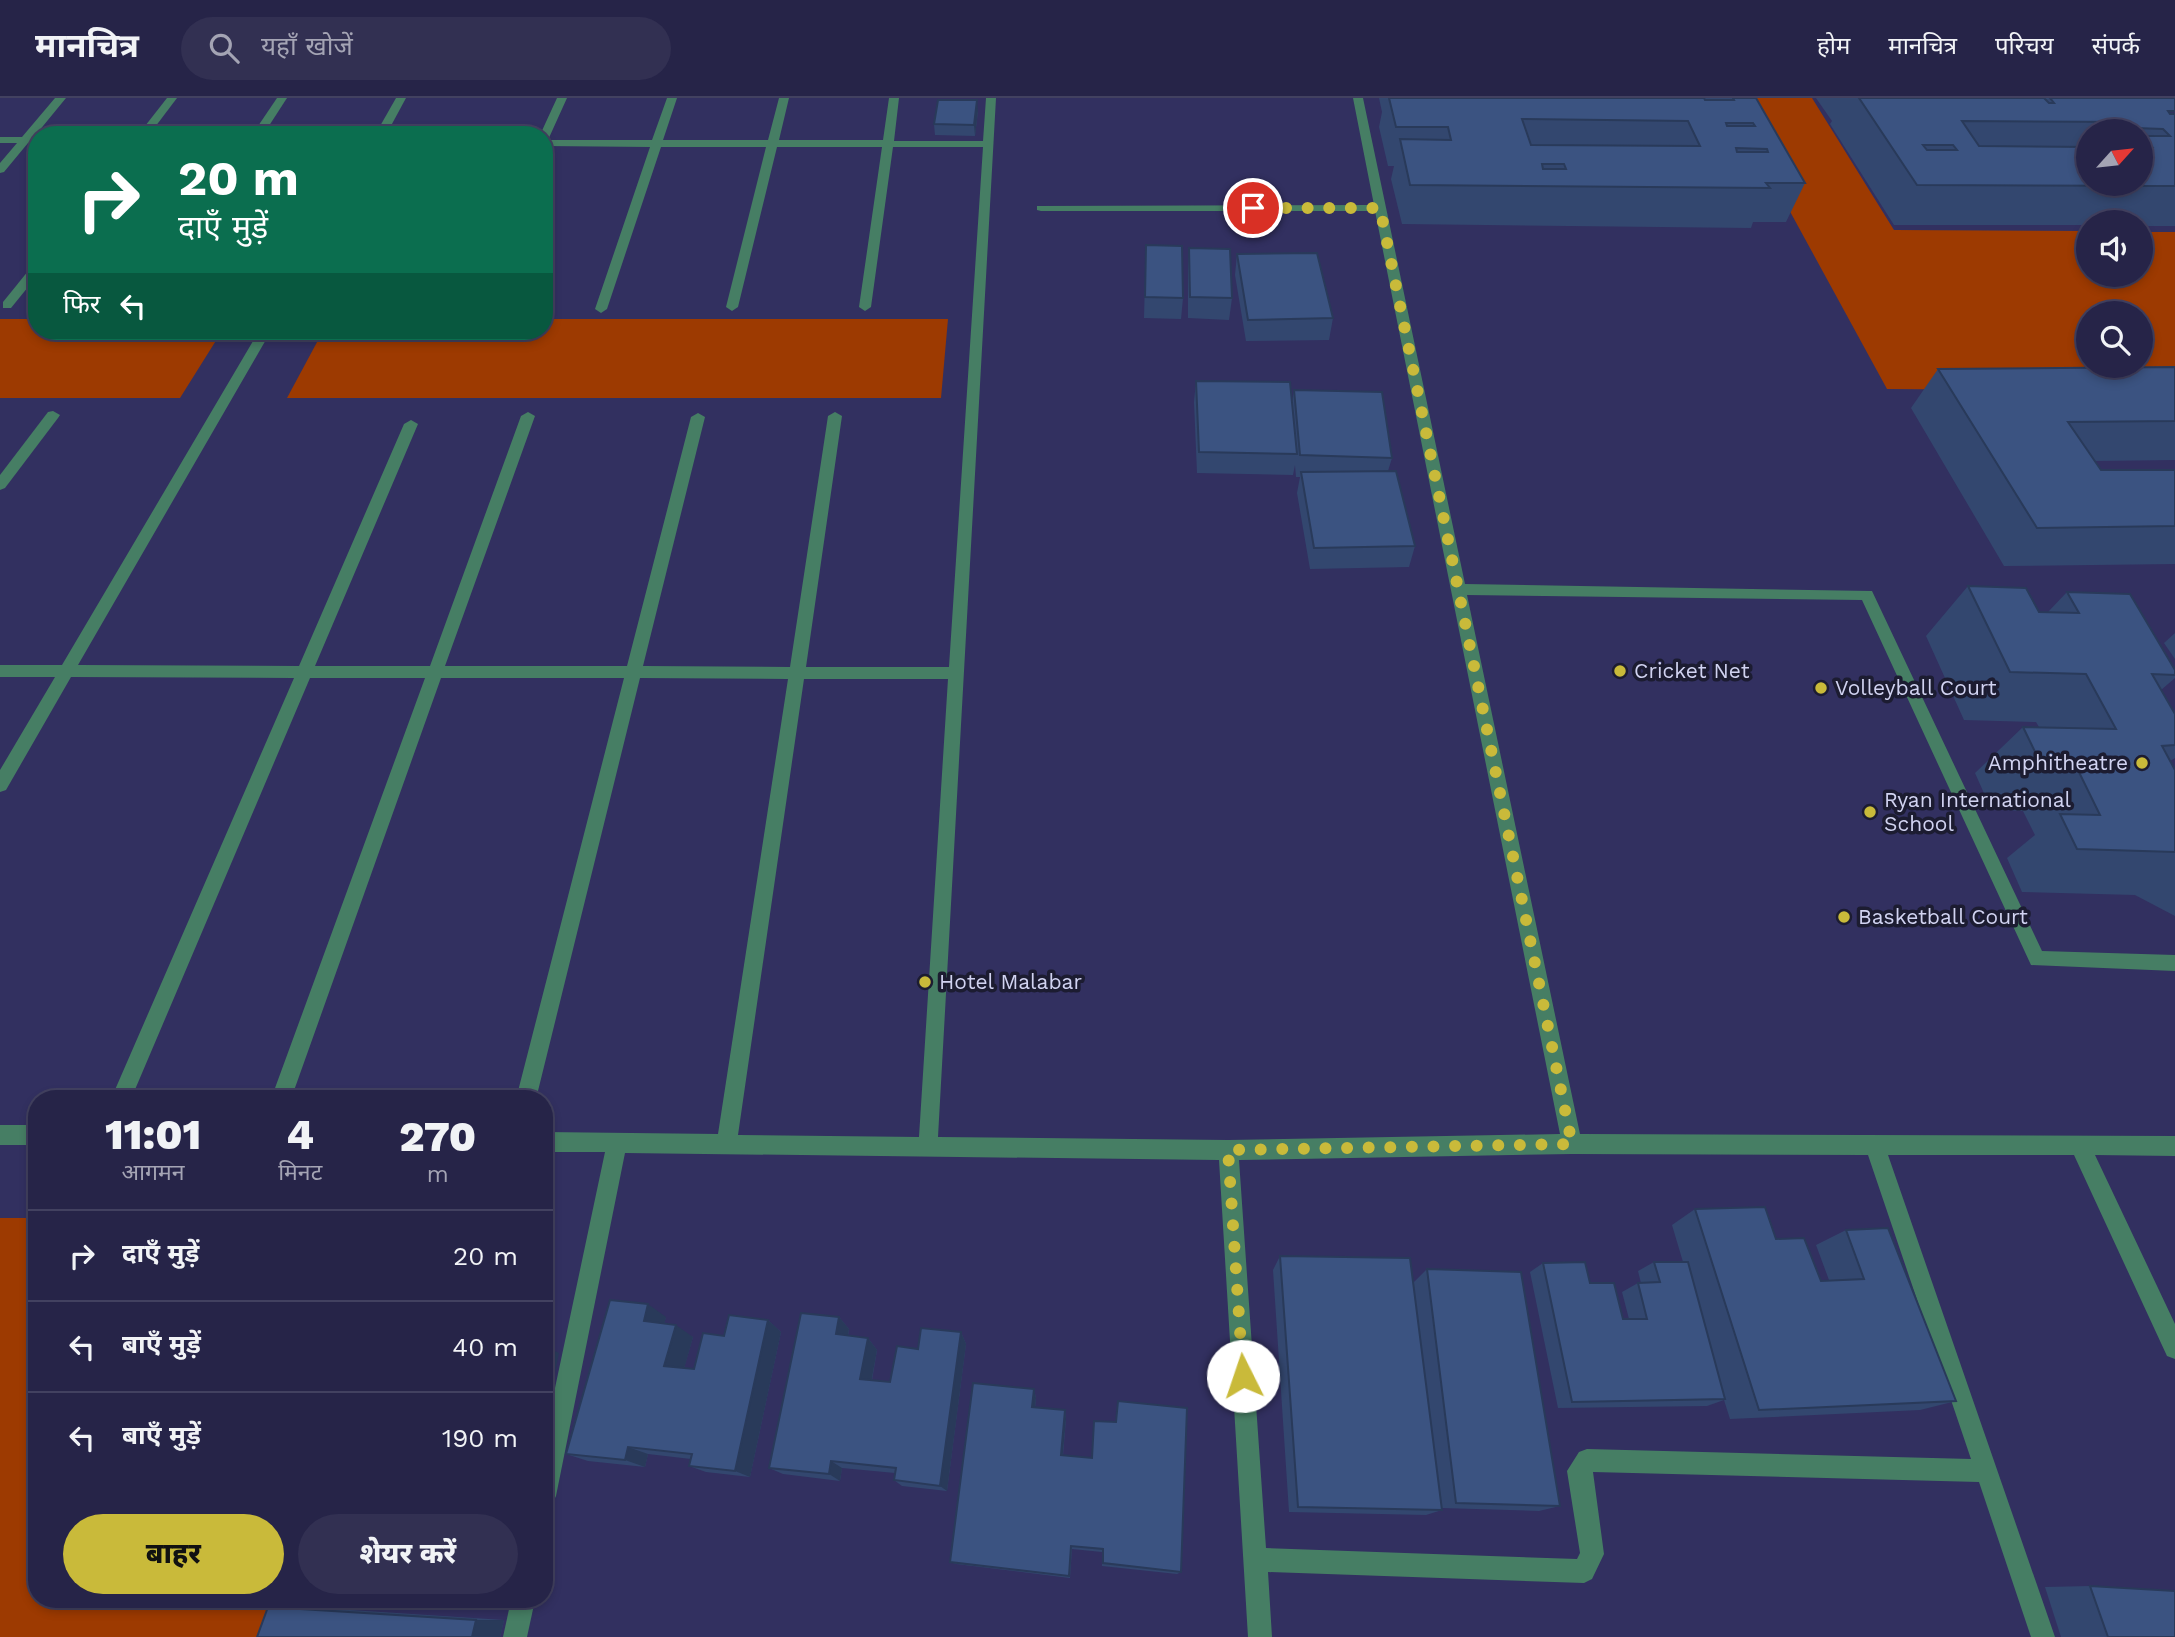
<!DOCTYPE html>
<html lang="hi">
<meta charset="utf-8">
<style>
:root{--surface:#262448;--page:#323052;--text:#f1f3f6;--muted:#a4a4b4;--line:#424160;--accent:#c9ba3a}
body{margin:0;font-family:"Work Sans","Noto Sans Devanagari",sans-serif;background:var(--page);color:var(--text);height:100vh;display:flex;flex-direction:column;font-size:26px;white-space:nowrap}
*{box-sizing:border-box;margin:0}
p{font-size:23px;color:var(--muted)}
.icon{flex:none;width:38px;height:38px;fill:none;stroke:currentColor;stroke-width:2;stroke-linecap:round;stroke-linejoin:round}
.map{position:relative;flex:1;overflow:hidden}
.drawer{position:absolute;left:28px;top:992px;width:525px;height:518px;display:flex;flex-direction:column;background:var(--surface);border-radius:28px;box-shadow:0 4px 10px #0003,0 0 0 2px var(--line)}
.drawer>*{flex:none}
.hud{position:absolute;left:28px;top:28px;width:525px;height:214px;border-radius:28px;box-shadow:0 4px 10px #0003,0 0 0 2px var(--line);background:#0b6e4f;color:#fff;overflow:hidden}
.needle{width:46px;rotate:63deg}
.buttons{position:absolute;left:2076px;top:21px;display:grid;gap:14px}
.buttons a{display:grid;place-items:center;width:77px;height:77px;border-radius:50%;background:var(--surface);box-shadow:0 4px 10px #0003,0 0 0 2px var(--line);font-size:35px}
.pin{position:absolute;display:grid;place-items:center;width:60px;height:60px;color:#fff;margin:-30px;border:4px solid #fff;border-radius:50%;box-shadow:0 2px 7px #0007}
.me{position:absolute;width:77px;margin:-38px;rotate:356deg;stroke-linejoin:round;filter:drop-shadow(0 0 5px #0008)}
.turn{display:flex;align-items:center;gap:24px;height:147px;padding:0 35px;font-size:32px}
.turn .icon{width:91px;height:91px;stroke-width:2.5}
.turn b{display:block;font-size:49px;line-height:60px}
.then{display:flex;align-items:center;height:66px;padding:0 35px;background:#0003;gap:14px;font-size:26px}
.eta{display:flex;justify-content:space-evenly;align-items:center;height:119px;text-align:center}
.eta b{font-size:42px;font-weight:800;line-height:49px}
.action{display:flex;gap:14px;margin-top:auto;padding:14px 35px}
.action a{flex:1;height:80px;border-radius:42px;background:var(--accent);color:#111;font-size:28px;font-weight:800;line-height:80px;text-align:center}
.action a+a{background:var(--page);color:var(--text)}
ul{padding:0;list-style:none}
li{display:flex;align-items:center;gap:21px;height:91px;padding:0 35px;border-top:2px solid var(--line)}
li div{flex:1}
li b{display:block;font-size:26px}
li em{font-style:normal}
header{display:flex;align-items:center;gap:42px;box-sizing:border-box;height:98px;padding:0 35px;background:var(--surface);border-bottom:2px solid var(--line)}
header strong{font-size:33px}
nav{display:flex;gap:38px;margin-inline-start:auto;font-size:24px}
.search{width:490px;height:63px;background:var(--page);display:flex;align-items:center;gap:18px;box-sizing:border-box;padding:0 24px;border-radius:38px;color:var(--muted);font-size:26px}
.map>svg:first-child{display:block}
</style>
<header>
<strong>मानचित्र</strong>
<div class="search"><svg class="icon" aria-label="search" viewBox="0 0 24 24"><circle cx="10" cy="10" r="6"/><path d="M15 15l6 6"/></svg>यहाँ खोजें</div>
<nav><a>होम</a><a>मानचित्र</a><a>परिचय</a><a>संपर्क</a></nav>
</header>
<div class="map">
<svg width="2175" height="1539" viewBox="0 0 2175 1539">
<rect width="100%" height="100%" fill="#323060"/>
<!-- green -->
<g fill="#9d3a01" fill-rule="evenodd">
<path d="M1728,0H1812L1894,132L2088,133V177H2140V134H2175V293L1887,291ZM2088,215H2140V268H2088Z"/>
<polygon points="0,221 37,221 37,233 222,233 180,300 0,300"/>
<polygon points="544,221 948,221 941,300 287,300 323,233 544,233"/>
<polygon points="0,1120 37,1120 37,1502 272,1502 260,1539 0,1539"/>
</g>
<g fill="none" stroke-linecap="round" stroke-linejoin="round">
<!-- minor -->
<g fill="#467e64" fill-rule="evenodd">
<polygon points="55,0 66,0 34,39 37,40 37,44 28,45 4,74 0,75 0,65 17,45 0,45 0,39 22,39"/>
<polygon points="167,0 177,0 149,37 138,37"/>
<polygon points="277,0 287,0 263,37 252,37"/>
<polygon points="396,0 406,0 386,37 375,37"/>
<path d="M557,0H567L548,42H652L667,0H677L663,42H768L779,0H789L779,42H883L889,0H899L894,43H983L986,0H996L938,1039L1228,1042L1560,1036L1375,113H1041L1037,112V108L1374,107L1353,0H1363L1465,486L1872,493L2042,853L2175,857V873L2031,867L1862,502L1467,497L1580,1036L2175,1038V1058L2095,1057L2175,1226V1261L2167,1258L2074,1057H1888L2055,1539H2031L1979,1384L1593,1374L1604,1456L1592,1481L1584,1485L1268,1474L1272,1539H1248L1219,1062L625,1055L556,1398L552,1406L544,1410V1342L605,1054H544V1034L718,1036L788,581L640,580L536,1001H516L624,580H441L291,1001H271L425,580H310L131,1001H111L294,580L71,579L6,692L0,694V672L55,579H0V567H62L259,233H271L78,567L299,568L404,326L411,322L418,326L315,568H430L521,318L528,314L535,318L445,568H627L691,319L698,315L705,319L643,568L790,569L828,318L835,314L842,318L806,569H949L983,49H893L871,209L865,213L859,209L882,49H777L738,209L732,213L726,209L766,49H661L607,211L601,215L595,211L650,49L544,48V37H540ZM804,581H948L919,1039L738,1037ZM1572,1056L1868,1057L1971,1361L1587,1351L1579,1354L1567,1373L1580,1455L1577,1461L1266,1450L1239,1062Z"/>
<polygon points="37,166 37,178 11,210 3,210 3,204 33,167"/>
<polygon points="53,313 60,317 58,320 5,390 0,392 0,377 48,314"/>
<rect x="0" y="1027" width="37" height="20"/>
<polygon points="511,1502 535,1502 527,1539 503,1539"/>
</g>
</g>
<!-- wall -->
<g fill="#33476f" fill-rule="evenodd">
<polygon points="1379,0 1756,0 1805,85 1786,124 1753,124 1751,130 1402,126 1391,81 1394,68 1388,68 1379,29 1382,14"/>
<path d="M1816,0H2175L2169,15L2175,16V128H2140V124H2088V127H1894L1830,26L1832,23ZM2088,33H2140V86H2088Z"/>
<polygon points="978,13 975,38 935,37 934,26"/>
<polygon points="1146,147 1183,200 1181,221 1144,220"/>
<polygon points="1189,150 1232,200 1229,222 1188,220 1188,172"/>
<polygon points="1237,156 1333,220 1329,242 1246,243 1235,177"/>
<polygon points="2175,269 2175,362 2094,363 2101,372 2175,372 2175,466 2004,468 1911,310 1938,271"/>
<polygon points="1196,283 1292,304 1294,292 1392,360 1388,373 1415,448 1409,469 1310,471 1297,395 1300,379 1296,379 1295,367 1293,377 1197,375 1194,304"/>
<polygon points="1968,488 2039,514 2048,514 2067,494 2175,572 2175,580 2161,592 2175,616 2175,660 2170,663 2175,672 2175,818 2135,797 2022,794 2007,760 2035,737 2023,713 1991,711 1975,675 2023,629 2039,629 2036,624 1964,622 1926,538"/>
<polygon points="2175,535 2175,561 2164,545"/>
<polygon points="1695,1111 1776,1141 1821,1183 1829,1182 1816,1147 1846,1132 1956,1303 1920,1312 1730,1321 1724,1302 1707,1308 1558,1310 1530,1174 1543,1165 1590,1185 1623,1221 1629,1221 1622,1194 1638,1185 1641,1185 1638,1173 1654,1164 1683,1164 1672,1127"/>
<polygon points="1280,1158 1413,1185 1427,1171 1560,1408 1539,1413 1442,1410 1442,1412 1426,1417 1289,1414 1273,1172"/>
<polygon points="666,1219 664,1226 693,1239 684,1270 694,1271 724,1238 768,1222 781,1234 750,1379 706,1374 689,1368 691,1361 648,1356 645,1369 588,1363 566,1356"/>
<polygon points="839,1219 849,1231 848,1238 868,1240 877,1252 872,1282 890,1284 918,1251 961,1234 966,1246 947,1393 902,1388 894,1382 895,1375 842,1370 840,1383 783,1376 769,1370"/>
<polygon points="1034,1291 1036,1300 1035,1310 1065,1312 1066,1321 1063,1357 1092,1360 1116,1324 1118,1303 1181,1474 1177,1476 1102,1468 1102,1454 1072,1451 1070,1480 956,1466 950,1464"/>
<polygon points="2090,1488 2175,1539 2061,1539 2045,1489"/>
<polygon points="268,1509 305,1509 504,1522 500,1539 257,1539"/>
</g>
<!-- shaded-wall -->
<g fill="#293a5a">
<polygon points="977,2 978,13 975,38 974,27"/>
<polygon points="648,1206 666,1219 662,1235 644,1223"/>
<polygon points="839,1219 849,1231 846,1248 836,1236"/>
<polygon points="768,1222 781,1234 750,1379 735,1373"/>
<polygon points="676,1227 693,1239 682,1278 664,1268"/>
<polygon points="961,1234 966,1246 947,1393 940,1388"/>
<polygon points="868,1240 877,1252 870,1291 860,1281"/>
<polygon points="544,1248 559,1255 544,1329"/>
<polygon points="1034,1291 1036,1300 1034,1318 1032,1309"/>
<polygon points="1065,1312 1066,1321 1062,1364 1061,1357"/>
<polygon points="628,1349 648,1356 645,1369 625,1362"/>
<polygon points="831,1363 842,1370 840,1383 829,1376"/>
<polygon points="476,1522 504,1522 500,1539 472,1539"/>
</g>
<!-- building -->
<g fill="#3b5381" stroke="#293a5a" stroke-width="2" fill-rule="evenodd">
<path d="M1389,0H1704L1705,2H1734L1733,0H1756L1805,85H1766L1770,90L1410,87L1400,41L1451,42L1448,29H1396ZM1522,21L1688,23L1700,48L1531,47ZM1726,25H1753L1755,28H1727ZM1736,50L1767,51L1768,54H1737ZM1542,66H1564L1566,71H1543Z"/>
<path d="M1859,0H2044L2049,5H2054L2050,0H2175V13H2168L2170,16H2175V88L1917,87ZM1962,23L2130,24L2135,30L2163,31L2170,38H2141L2152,49H2140V86H2088V49L1979,48ZM1923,47H1953L1957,52H1927Z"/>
<polygon points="938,2 977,2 974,27 934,26"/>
<polygon points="1146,147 1182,148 1183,200 1145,199"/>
<polygon points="1189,150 1230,151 1232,200 1190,199"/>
<polygon points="1317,155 1333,220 1248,222 1237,156"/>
<polygon points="2175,269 2175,323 2068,324 2101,372 2175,372 2175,428 2037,430 1938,271"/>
<polygon points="1196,283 1290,284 1297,356 1199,354"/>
<polygon points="1294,292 1382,294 1392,360 1300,357"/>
<polygon points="1396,373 1415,448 1314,450 1301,374"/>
<polygon points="1968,488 2026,490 2039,514 2079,515 2067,494 2130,496 2175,572 2175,577 2152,576 2175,616 2175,647 2162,648 2175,672 2175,754 2077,751 2060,716 2100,717 2076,668 2041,666 2023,629 2116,631 2086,576 2010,574"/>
<polygon points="1765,1109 1776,1141 1804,1140 1821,1183 1864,1181 1846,1132 1888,1130 1956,1303 1759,1312 1695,1111"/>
<polygon points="1280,1158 1410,1160 1442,1412 1298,1409"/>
<polygon points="1585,1164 1590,1185 1614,1185 1623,1221 1647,1221 1638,1185 1660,1184 1654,1164 1688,1164 1725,1301 1572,1304 1543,1165"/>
<polygon points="1427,1171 1521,1174 1560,1408 1456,1405"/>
<polygon points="610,1202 648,1206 644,1223 676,1227 664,1268 694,1271 703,1235 724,1238 729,1217 768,1222 735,1373 689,1368 692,1356 628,1349 625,1362 566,1356"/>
<polygon points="801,1215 839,1219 836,1236 868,1240 860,1281 890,1284 897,1248 918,1251 921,1230 961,1234 940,1388 894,1382 896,1370 831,1363 829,1376 769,1370"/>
<polygon points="973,1285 1034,1291 1032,1309 1065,1312 1061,1357 1092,1360 1094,1323 1116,1324 1118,1303 1187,1310 1181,1474 1103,1465 1103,1451 1071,1448 1069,1478 950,1464"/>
<polygon points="2090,1488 2175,1493 2175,1539 2108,1539"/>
<polygon points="268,1509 476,1522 472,1539 257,1539"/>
</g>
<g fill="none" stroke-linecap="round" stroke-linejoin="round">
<!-- route -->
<polyline stroke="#c9ba3a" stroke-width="12" stroke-dasharray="0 21.6" points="1243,1278 1228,1052 1572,1046 1380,110 1253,110"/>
</g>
<!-- markers -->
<g fill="#c9ba3a" stroke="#1c1c31" stroke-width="2.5">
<circle cx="1620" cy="573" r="7"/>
<circle cx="1821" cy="590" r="7"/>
<circle cx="2142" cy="665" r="7"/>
<circle cx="1870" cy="714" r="7"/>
<circle cx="1844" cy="819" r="7"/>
<circle cx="925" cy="884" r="7"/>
</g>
<g text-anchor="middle" stroke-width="7" stroke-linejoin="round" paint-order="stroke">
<!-- poi labels -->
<g font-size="21" fill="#d1d3f1" stroke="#1c1c31" text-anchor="start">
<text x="1634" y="580">Cricket Net</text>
<text x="1835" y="597">Volleyball Court</text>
<text x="2128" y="672" text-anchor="end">Amphitheatre</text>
<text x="1884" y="709">Ryan International<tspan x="1884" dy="24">School</tspan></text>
<text x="1858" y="826">Basketball Court</text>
<text x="939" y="891">Hotel Malabar</text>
</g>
</g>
</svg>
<div class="buttons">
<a><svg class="needle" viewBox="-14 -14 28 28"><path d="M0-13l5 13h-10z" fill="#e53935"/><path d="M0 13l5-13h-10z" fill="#a4a4b4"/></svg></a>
<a><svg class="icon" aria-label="sound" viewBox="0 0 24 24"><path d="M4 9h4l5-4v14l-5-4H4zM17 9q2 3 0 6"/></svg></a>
<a><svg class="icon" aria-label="search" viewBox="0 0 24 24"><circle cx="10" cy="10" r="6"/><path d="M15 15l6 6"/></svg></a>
</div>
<div class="pin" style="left:1253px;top:110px;background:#d93025"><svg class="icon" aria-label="arrive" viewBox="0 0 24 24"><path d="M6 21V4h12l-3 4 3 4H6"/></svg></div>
<svg class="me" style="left:1243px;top:1278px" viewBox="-20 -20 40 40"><circle r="19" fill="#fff"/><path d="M0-13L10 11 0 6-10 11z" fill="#c9ba3a"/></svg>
<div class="hud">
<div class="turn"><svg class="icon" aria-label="right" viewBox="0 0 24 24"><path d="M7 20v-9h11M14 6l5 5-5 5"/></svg><div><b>20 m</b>दाएँ मुड़ें</div></div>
<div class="then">फिर<svg class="icon" aria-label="left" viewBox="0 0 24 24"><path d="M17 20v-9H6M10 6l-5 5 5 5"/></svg></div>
</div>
<section class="drawer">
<div class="eta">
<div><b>11:01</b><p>आगमन</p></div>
<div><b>4</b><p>मिनट</p></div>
<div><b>270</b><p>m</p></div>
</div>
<ul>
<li><svg class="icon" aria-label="right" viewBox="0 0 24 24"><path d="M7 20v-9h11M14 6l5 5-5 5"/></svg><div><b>दाएँ मुड़ें</b></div><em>20 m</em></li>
<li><svg class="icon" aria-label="left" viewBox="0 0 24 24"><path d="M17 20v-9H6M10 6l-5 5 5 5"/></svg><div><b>बाएँ मुड़ें</b></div><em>40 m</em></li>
<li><svg class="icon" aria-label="left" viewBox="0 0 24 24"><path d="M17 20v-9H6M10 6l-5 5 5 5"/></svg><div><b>बाएँ मुड़ें</b></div><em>190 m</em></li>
</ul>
<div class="action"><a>बाहर</a><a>शेयर करें</a></div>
</section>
</div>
